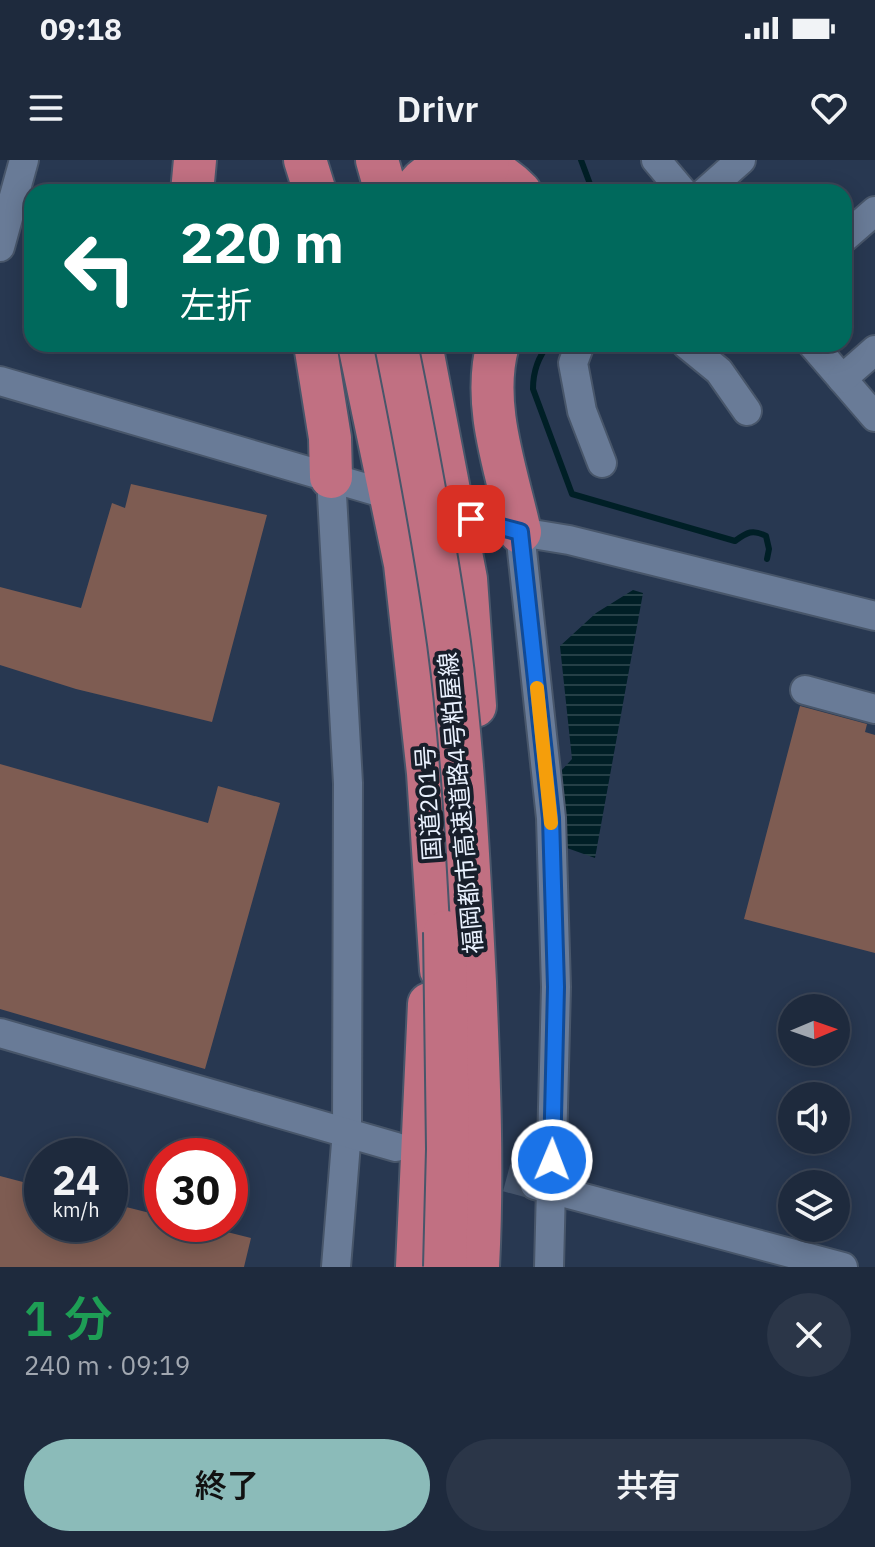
<!DOCTYPE html>
<html lang="ja">
<meta charset="utf-8">
<style>
:root{--surface:#1e2a3d;--page:#2b3648;--text:#f1f3f6;--muted:#a1a7b0;--line:#3c4657;--accent:#8bbbb9}
body{margin:0;font-family:"IBM Plex Sans","Noto Sans JP",sans-serif;background:var(--page);color:var(--text);height:100vh;display:flex;flex-direction:column;font-size:30px;white-space:nowrap}
*{box-sizing:border-box;margin:0}
p{font-size:26px;color:var(--muted)}
.icon{flex:none;width:44px;height:44px;fill:none;stroke:currentColor;stroke-width:2;stroke-linecap:round;stroke-linejoin:round}
.map{position:relative;height:1107px;overflow:hidden}
.side{display:flex;flex-direction:column;background:var(--surface);flex:1}
.side>*{flex:none}
.guide{position:absolute;left:24px;top:24px;width:828px;height:168px;border-radius:24px;box-shadow:0 4px 20px #0003,0 0 0 2px var(--line);background:#00695c;color:#fff;overflow:hidden}
.needle{width:52px;rotate:88deg}
.tools{position:absolute;left:778px;top:834px;display:grid;gap:16px}
.tools a{display:grid;place-items:center;width:72px;height:72px;border-radius:50%;background:var(--surface);box-shadow:0 4px 20px #0003,0 0 0 2px var(--line);font-size:40px}
.speed{position:absolute;left:24px;top:978px;display:flex;gap:16px;font-size:40px;font-weight:700;text-align:center}
.speed>*{display:grid;place-content:center;width:104px;height:104px;border-radius:50%;background:var(--surface);box-shadow:0 4px 20px #0003,0 0 0 2px var(--line);line-height:1}
.speed small{font-size:20px;font-weight:400}
.speed .limit{border:12px solid #d22;background:#fff;color:#111}
.pin{position:absolute;display:grid;place-items:center;width:68px;height:68px;color:#fff;margin:-34px;border-radius:16px;box-shadow:0 4px 12px #0006}
.me{position:absolute;width:88px;margin:-44px;rotate:1deg;stroke-linejoin:round;filter:drop-shadow(0 0 6px #0008)}
.turn{display:flex;align-items:center;gap:28px;height:168px;padding:0 24px;font-size:36px}
.turn .icon{width:104px;height:104px;stroke-width:2.5}
.turn b{display:block;font-size:56px;line-height:68px}
.round{display:grid;place-items:center;flex:none;width:84px;height:84px;border-radius:42px;background:var(--page)}
.summary{display:flex;align-items:center;justify-content:space-between;height:136px;padding:0 24px}
h1{font-size:48px;font-weight:600;line-height:60px;color:#1e9e55}
.primary-button{display:flex;gap:16px;margin-top:auto;padding:16px 24px}
.primary-button a{flex:1;height:92px;border-radius:48px;background:var(--accent);color:#111;font-size:32px;font-weight:600;line-height:92px;text-align:center}
.primary-button a+a{background:var(--page);color:var(--text)}
.status{display:flex;justify-content:space-between;align-items:center;height:56px;padding:0 40px;background:var(--surface);direction:ltr}
.status svg{height:22px;fill:currentColor}
header{display:flex;justify-content:space-between;align-items:center;height:104px;padding:0 24px;background:var(--surface);font-size:36px;font-weight:600}
.map>svg:first-child{display:block}
</style>
<div class="status"><b>09:18</b><svg viewBox="0 0 49 12"><path d="M0 12V9h3v3zM5 12V6h3v6zM10 12V3h3v9zM15 12V0h3v12zM26 1h20v11H26zM47 4h2v5h-2z"/></svg></div>
<header><svg class="icon" aria-label="menu" viewBox="0 0 24 24"><path d="M4 6h16M4 12h16M4 18h16"/></svg>Drivr<svg class="icon" aria-label="heart" viewBox="0 0 24 24"><path d="M12 20l-8-8c-3-5 5-10 8-4 3-6 11-1 8 4z"/></svg></header>
<div class="map">
<svg width="875" height="1107" viewBox="0 0 875 1107">
<defs>
<pattern id="water-rules" width="6" height="5" patternUnits="userSpaceOnUse" patternTransform="scale(2)"><rect width="6" height="5" fill="#001f26"/><path d="M0 2.5h6" fill="none" stroke="#254047"/></pattern>
</defs>
<rect width="100%" height="100%" fill="#283851"/>
<!-- water -->
<polygon fill="url(#water-rules)" points="633,430 643,433 595,698 567,688 560,612 572,599 560,486 596,453"/>
<g fill="none" stroke-linecap="round" stroke-linejoin="round">
<!-- stream -->
<g stroke="#001f26" stroke-width="6">
<polyline points="581,0 593,32"/>
<path d="M549,184C537,198 533,212 533,229L572,334L735,381C747,372 753,369 766,376L769,389L767,399"/>
</g>
</g>
<!-- building -->
<g fill="#7e5c52">
<polygon points="131,324 267,355 212,562 76,529 0,505 0,427 81,448 112,343 125,348"/>
<polygon points="800,546 867,564 865,572 875,575 875,793 744,759"/>
<polygon points="0,604 208,663 218,626 280,643 205,909 0,849"/>
<polygon points="0,1016 42,1027 42,1064 110,1064 110,1043 162,1056 162,1064 195,1064 251,1078 244,1107 0,1107"/>
</g>
<g fill="none" stroke-linecap="round" stroke-linejoin="round">
<!-- minor-tunnel -->
<polyline stroke="#45546b" stroke-width="28" stroke-dasharray="28 14" stroke-linecap="butt" points="466,1007 534,1025"/>
<!-- minor casing -->
<g stroke="#48566a" stroke-width="32">
<g id="minor">
<polyline points="656,0 683,32"/>
<polyline points="705,32 741,0"/>
<polyline points="844,78 875,51"/>
<polyline points="0,87 24,0"/>
<polyline points="580,184 573,203 582,251 602,303"/>
<polyline points="686,184 719,211 747,251"/>
<polyline points="812,184 875,257"/>
<polyline points="842,219 875,190"/>
<polyline points="0,221 376,331"/>
<polyline points="331,317 348,623 347,971 336,1107"/>
<polyline points="471,359 520,372 569,380 875,456"/>
<polyline points="520,372 551,658 556,827 549,1107"/>
<polyline points="805,530 875,549"/>
<polyline points="0,873 396,987"/>
<polyline points="535,1025 843,1107"/>
</g>
</g>
<!-- highway casing -->
<g stroke="#48566a" stroke-width="46">
<g id="highway">
<polyline points="305,0 315,32"/>
<polyline points="377,0 386,32"/>
<path d="M465,0C487,7 504,15 520,32"/>
<polyline points="192,32 195,0"/>
<path d="M415,32C424,5 465,8 488,7"/>
<polyline points="315,184 330,278 331,317"/>
<polyline points="359,184 405,404 428,613 441,810"/>
<polyline points="421,184 466,419 475,546"/>
<path d="M498,184C481,245 507,312 520,372"/>
<polyline points="417,1107 429,844"/>
</g>
</g>
<!-- minor -->
<use href="#minor" stroke="#697b97" stroke-width="28"/>
<!-- highway -->
<use href="#highway" stroke="#c17082" stroke-width="42"/>
<!-- highway-bridge casing -->
<g stroke="#48566a" stroke-width="46" stroke-linecap="butt">
<g id="highway-bridge">
<path d="M396,184C416,283 435,383 449,483C464,595 469,709 475,822C479,917 483,1012 478,1107"/>
<polyline points="445,1107 448,989 445,772"/>
</g>
</g>
<!-- highway-bridge -->
<use href="#highway-bridge" stroke="#c17082" stroke-width="42"/>
</g>
<g fill="none" stroke-linecap="round" stroke-linejoin="round">
<!-- route casing -->
<g stroke="#114b97" stroke-width="20">
<polyline id="route" points="471,359 520,372 551,658 556,827 552,1000"/>
</g>
<!-- route -->
<use href="#route" stroke="#1a73e8" stroke-width="14"/>
<!-- slow -->
<polyline stroke="#f59e0b" stroke-width="14" points="537,528 551,663"/>
</g>
<g text-anchor="middle" stroke-width="8" stroke-linejoin="round" paint-order="stroke">
<!-- street labels -->
<g font-size="24" fill="#e9f1fe" stroke="#181f2b">
<text transform="translate(429 643) rotate(-94)" y="8">国道201号</text>
<text transform="translate(461 643) rotate(-95)" y="8">福岡都市高速道路4号粕屋線</text>
</g>
</g>
</svg>
<div class="tools">
<a><svg class="needle" viewBox="-14 -14 28 28"><path d="M0-13l5 13h-10z" fill="#e53935"/><path d="M0 13l5-13h-10z" fill="#a1a7b0"/></svg></a>
<a><svg class="icon" aria-label="sound" viewBox="0 0 24 24"><path d="M4 9h4l5-4v14l-5-4H4zM17 9q2 3 0 6"/></svg></a>
<a><svg class="icon" aria-label="layers" viewBox="0 0 24 24"><path d="M12 4l9 5-9 5-9-5zM3 14l9 5 9-5"/></svg></a>
</div>
<div class="speed"><div>24<small>km/h</small></div><div class="limit">30</div></div>
<div class="pin" style="left:471px;top:359px;background:#d93025"><svg class="icon" aria-label="arrive" viewBox="0 0 24 24"><path d="M6 21V4h12l-3 4 3 4H6"/></svg></div>
<svg class="me" style="left:552px;top:1000px" viewBox="-20 -20 40 40"><circle r="17" fill="#1a73e8" stroke="#fff" stroke-width="3"/><path d="M0-11L8 9 0 5-8 9z" fill="#fff"/></svg>
<div class="guide">
<div class="turn"><svg class="icon" aria-label="left" viewBox="0 0 24 24"><path d="M17 20v-9H6M10 6l-5 5 5 5"/></svg><div><b>220 m</b>左折</div></div>
</div>
</div>
<section class="side">
<div class="summary"><div><h1>1 分</h1><p>240 m · 09:19</p></div><a class="round"><svg class="icon" aria-label="close" viewBox="0 0 24 24"><path d="M6 6l12 12M18 6L6 18"/></svg></a></div>
<div class="primary-button"><a>終了</a><a>共有</a></div>
</section>
